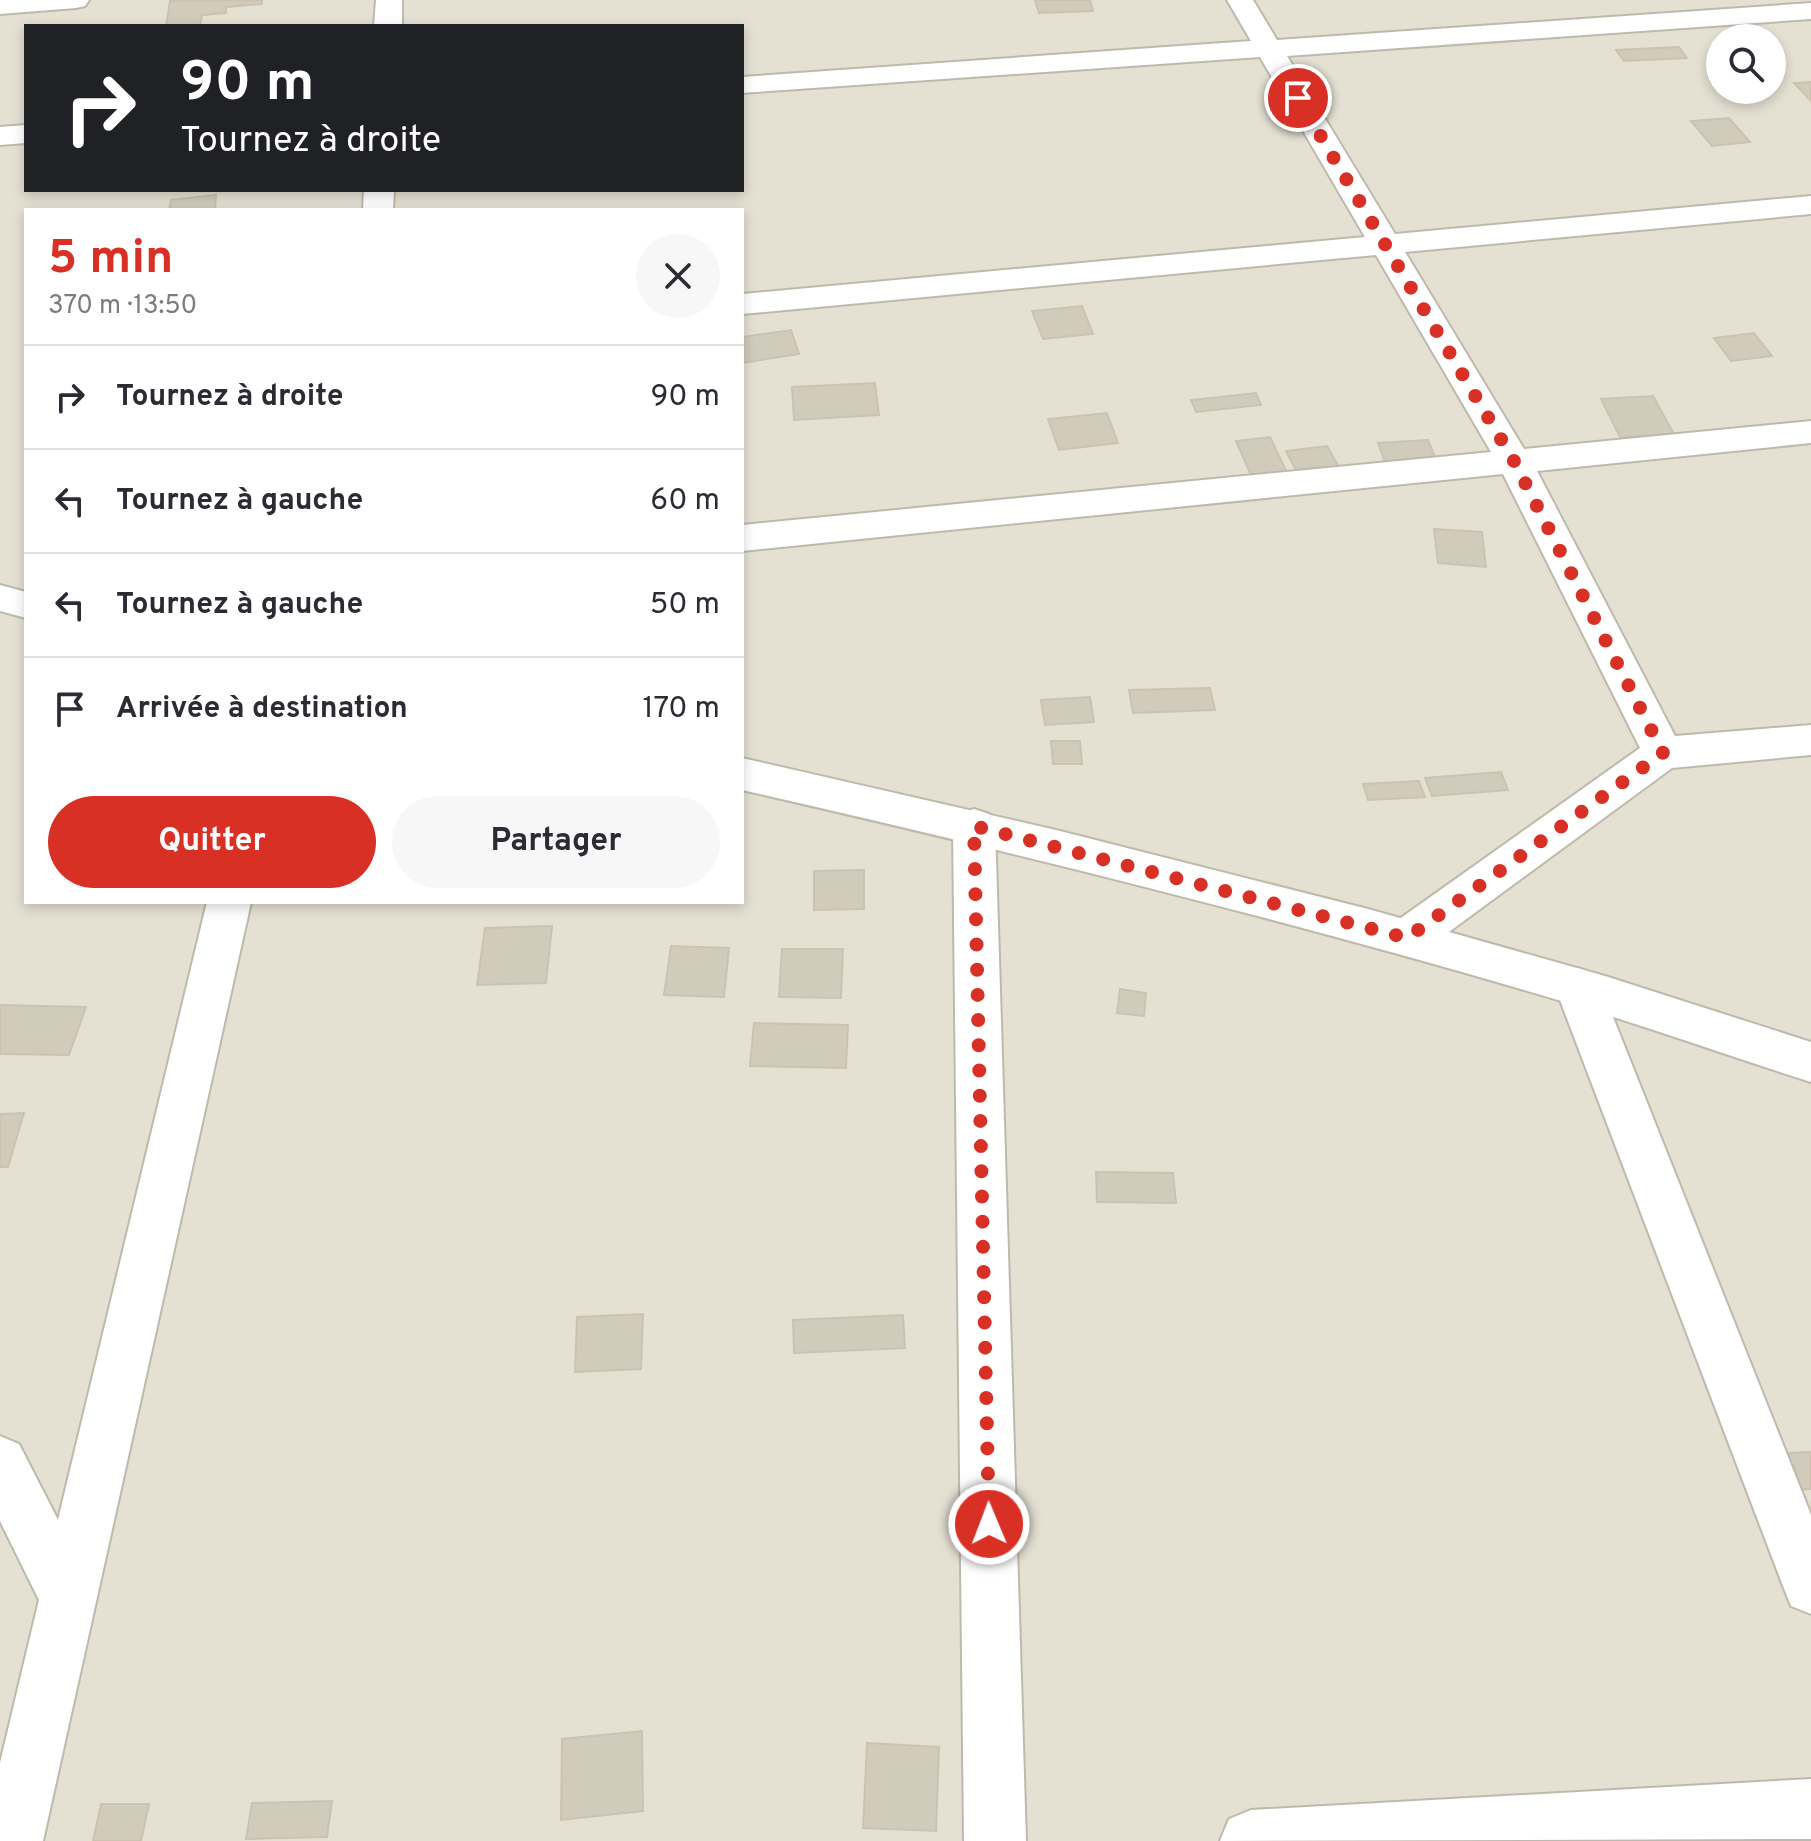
<!DOCTYPE html>
<html lang="fr">
<meta charset="utf-8">
<style>
:root{--surface:#fff;--page:#f7f7f7;--text:#2b2b33;--muted:#7c7c81;--line:#e1e1e2;--accent:#d93025}
body{margin:0;font-family:Overpass,sans-serif;background:var(--page);color:var(--text);height:100vh;display:flex;flex-direction:column;font-size:30px;white-space:nowrap}
*{box-sizing:border-box;margin:0}
p{font-size:26px;color:var(--muted)}
.icon{flex:none;width:44px;height:44px;fill:none;stroke:currentColor;stroke-width:2;stroke-linecap:round;stroke-linejoin:round}
.map{position:relative;flex:1;overflow:hidden}
.details{position:absolute;left:24px;top:208px;width:720px;height:696px;display:flex;flex-direction:column;background:var(--surface);border-radius:0px;box-shadow:0 4px 12px #0003}
.details>*{flex:none}
.banner{position:absolute;left:24px;top:24px;width:720px;height:168px;border-radius:0px;box-shadow:0 4px 12px #0003;background:#202124;color:#fff;overflow:hidden}
.buttons{position:absolute;left:1706px;top:24px;display:grid;gap:16px}
.buttons a{display:grid;place-items:center;width:80px;height:80px;border-radius:50%;background:var(--surface);box-shadow:0 4px 12px #0003;font-size:40px}
.pin{position:absolute;display:grid;place-items:center;width:68px;height:68px;color:#fff;margin:-34px;border:4px solid #fff;border-radius:50%;box-shadow:0 2px 8px #0007}
.me{position:absolute;width:88px;margin:-44px;rotate:359deg;stroke-linejoin:round;filter:drop-shadow(0 0 6px #0008)}
.turn{display:flex;align-items:center;gap:28px;height:168px;padding:0 24px;font-size:36px}
.turn .icon{width:104px;height:104px;stroke-width:2.5}
.turn b{display:block;font-size:56px;line-height:68px}
.round{display:grid;place-items:center;flex:none;width:84px;height:84px;border-radius:42px;background:var(--page)}
.overview{display:flex;align-items:center;justify-content:space-between;height:136px;padding:0 24px}
h1{font-size:48px;font-weight:700;line-height:60px;color:var(--accent)}
.action{display:flex;gap:16px;margin-top:auto;padding:16px 24px}
.action a{flex:1;height:92px;border-radius:48px;background:var(--accent);color:#fff;font-size:32px;font-weight:700;line-height:92px;text-align:center}
.action a+a{background:var(--page);color:var(--text)}
ul{padding:0;list-style:none}
li{display:flex;align-items:center;gap:24px;height:104px;padding:0 24px;border-top:2px solid var(--line)}
li div{flex:1}
li b{display:block;font-size:30px}
li em{font-style:normal}
.map>svg:first-child{display:block}
</style>
<div class="map">
<svg width="1811" height="1841" viewBox="0 0 1811 1841">
<rect width="100%" height="100%" fill="#f0eee5"/>
<!-- residential -->
<path fill="#e4e1d3" fill-rule="evenodd" d="M0,0H1811V1841H0ZM26,26H742V190H26ZM1720,38H1772V90H1720ZM26,210H742V902H26Z"/>
<!-- building -->
<g fill="#d1cbbc" stroke="#cbc3b0" stroke-width="2">
<polygon points="262,0 262,4 226,7 226,13 202,15 200,26 166,26 170,1"/>
<polygon points="1035,0 1090,0 1093,11 1039,13"/>
<polygon points="1679,47 1687,58 1624,61 1616,50"/>
<polygon points="1811,82 1811,101 1794,83"/>
<polygon points="1729,118 1750,142 1712,146 1691,121"/>
<polygon points="216,195 215,210 169,210 171,200"/>
<polygon points="1082,306 1093,334 1043,339 1032,311"/>
<polygon points="791,330 799,354 742,363 742,337"/>
<polygon points="1754,333 1772,356 1731,361 1714,338"/>
<polygon points="875,383 879,415 794,420 792,387"/>
<polygon points="1256,393 1261,405 1196,412 1191,400"/>
<polygon points="1653,396 1674,434 1620,437 1601,399"/>
<polygon points="1107,413 1118,443 1059,450 1048,419"/>
<polygon points="1270,437 1289,477 1254,482 1236,441"/>
<polygon points="1428,440 1439,467 1388,470 1378,443"/>
<polygon points="1327,446 1342,472 1300,478 1286,451"/>
<polygon points="1434,529 1482,532 1486,567 1438,563"/>
<polygon points="1210,688 1215,710 1133,713 1129,690"/>
<polygon points="1090,697 1094,722 1045,725 1041,700"/>
<polygon points="1051,741 1080,741 1082,764 1053,764"/>
<polygon points="1501,772 1508,790 1432,796 1425,778"/>
<polygon points="1419,781 1425,797 1368,800 1363,784"/>
<polygon points="864,870 864,909 814,910 814,871"/>
<polygon points="552,926 546,983 477,985 485,928"/>
<polygon points="671,946 729,948 724,997 664,995"/>
<polygon points="782,949 843,949 841,998 779,997"/>
<polygon points="1120,989 1146,993 1144,1016 1117,1013"/>
<polygon points="0,1005 86,1007 69,1055 0,1054"/>
<polygon points="754,1023 848,1025 846,1068 750,1066"/>
<polygon points="24,1113 8,1167 0,1167 0,1114"/>
<polygon points="1096,1172 1173,1173 1176,1203 1097,1202"/>
<polygon points="643,1314 641,1369 575,1372 577,1317"/>
<polygon points="903,1315 905,1348 794,1353 793,1320"/>
<polygon points="1811,1452 1811,1489 1799,1490 1786,1453"/>
<polygon points="642,1731 643,1811 561,1820 562,1739"/>
<polygon points="867,1743 939,1747 936,1831 863,1828"/>
<polygon points="332,1801 327,1837 246,1839 252,1803"/>
<polygon points="101,1804 149,1804 141,1841 93,1841"/>
</g>
<g fill="none" stroke-linecap="round" stroke-linejoin="round">
<!-- minor casing -->
<g stroke="#beb9ac" stroke-width="4">
<g id="minor">
<polygon points="0,0 89,0 85,6 76,8 0,14"/>
<polygon points="376,0 402,0 402,26 374,26"/>
<polygon points="1227,0 1253,0 1277,40 1811,3 1811,19 1287,56 1395,234 1811,196 1811,214 1405,252 1524,449 1811,421 1811,443 1537,471 1675,736 1811,725 1811,755 1672,768 1423,951 1407,956 1391,951 1385,938 1391,925 1640,748 1503,474 742,551 742,525 1491,452 1376,255 742,314 742,294 1365,237 1260,57 742,93 742,77 1251,41"/>
<polygon points="26,125 26,143 0,145 0,127"/>
<polygon points="364,190 394,190 393,210 363,210"/>
<polygon points="974,809 989,814 995,826 1026,1841 964,1841 953,826 959,814"/>
<polygon points="207,902 251,902 43,1841 0,1841 0,1763 39,1600 0,1521 0,1436 19,1444 58,1520"/>
<polygon points="1578,968 1594,974 1601,987 1811,1515 1811,1614 1791,1606 1783,1586 1555,987 1562,974"/>
<polygon points="1811,1779 1811,1839 1220,1841 1229,1819 1251,1810"/>
</g>
</g>
<!-- tertiary casing -->
<g stroke="#beb9ac" stroke-width="4">
<g id="tertiary">
<polygon points="0,585 26,592 26,618 0,611"/>
<path d="M742,758L1056,830L1368,909L1605,976L1811,1042V1082C1732,1057 1654,1029 1575,1005C1300,923 1022,854 742,790Z"/>
</g>
</g>
<!-- minor -->
<use href="#minor" fill="#fff" fill-rule="evenodd"/>
<!-- tertiary -->
<use href="#tertiary" fill="#fff" fill-rule="evenodd"/>
</g>
<g fill="none" stroke-linecap="round" stroke-linejoin="round">
<!-- route -->
<polyline stroke="#d93025" stroke-width="14" stroke-dasharray="0 25.2" points="989,1524 974,826 1407,938 1663,753 1514,461 1298,98"/>
</g>
</svg>
<div class="buttons">
<a><svg class="icon" aria-label="search" viewBox="0 0 24 24"><circle cx="10" cy="10" r="6"/><path d="M15 15l6 6"/></svg></a>
</div>
<div class="pin" style="left:1298px;top:98px;background:#d93025"><svg class="icon" aria-label="arrive" viewBox="0 0 24 24"><path d="M6 21V4h12l-3 4 3 4H6"/></svg></div>
<svg class="me" style="left:989px;top:1524px" viewBox="-20 -20 40 40"><circle r="17" fill="#d93025" stroke="#fff" stroke-width="3"/><path d="M0-11L8 9 0 5-8 9z" fill="#fff"/></svg>
<div class="banner">
<div class="turn"><svg class="icon" aria-label="right" viewBox="0 0 24 24"><path d="M7 20v-9h11M14 6l5 5-5 5"/></svg><div><b>90 m</b>Tournez à droite</div></div>
</div>
<section class="details">
<div class="overview"><div><h1>5 min</h1><p>370 m · 13:50</p></div><a class="round"><svg class="icon" aria-label="close" viewBox="0 0 24 24"><path d="M6 6l12 12M18 6L6 18"/></svg></a></div>
<ul>
<li><svg class="icon" aria-label="right" viewBox="0 0 24 24"><path d="M7 20v-9h11M14 6l5 5-5 5"/></svg><div><b>Tournez à droite</b></div><em>90 m</em></li>
<li><svg class="icon" aria-label="left" viewBox="0 0 24 24"><path d="M17 20v-9H6M10 6l-5 5 5 5"/></svg><div><b>Tournez à gauche</b></div><em>60 m</em></li>
<li><svg class="icon" aria-label="left" viewBox="0 0 24 24"><path d="M17 20v-9H6M10 6l-5 5 5 5"/></svg><div><b>Tournez à gauche</b></div><em>50 m</em></li>
<li><svg class="icon" aria-label="arrive" viewBox="0 0 24 24"><path d="M6 21V4h12l-3 4 3 4H6"/></svg><div><b>Arrivée à destination</b></div><em>170 m</em></li>
</ul>
<div class="action"><a>Quitter</a><a>Partager</a></div>
</section>
</div>
